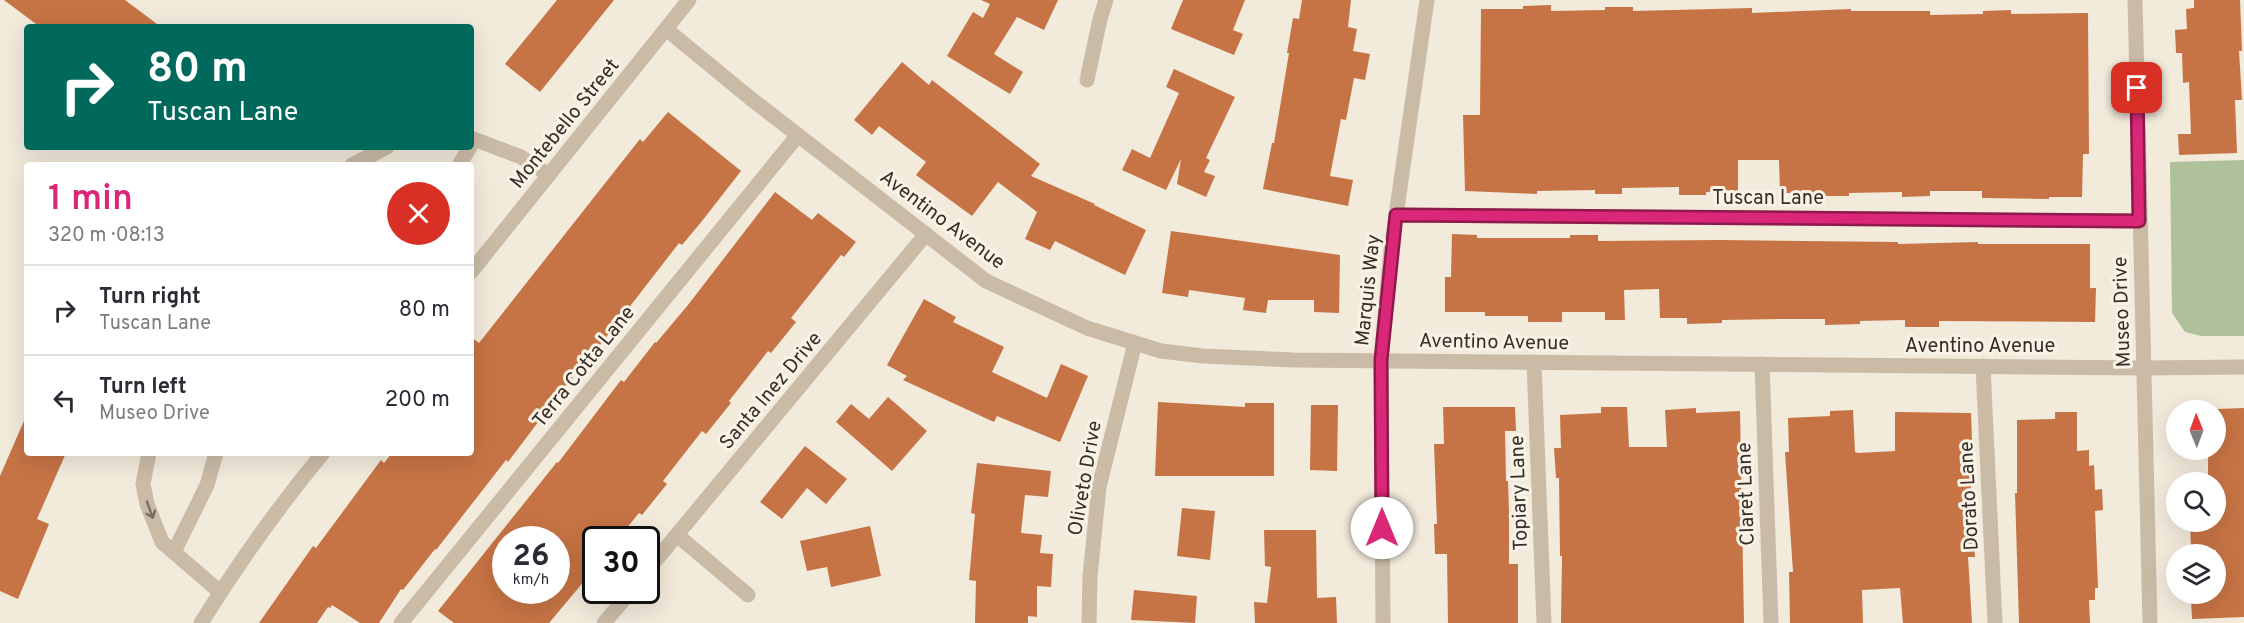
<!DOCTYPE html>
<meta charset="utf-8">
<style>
:root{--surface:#fff;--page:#f2f2f3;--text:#2b2b33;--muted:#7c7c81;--line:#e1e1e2;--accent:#db2777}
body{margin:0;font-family:Overpass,sans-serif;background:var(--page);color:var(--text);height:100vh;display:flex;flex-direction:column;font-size:22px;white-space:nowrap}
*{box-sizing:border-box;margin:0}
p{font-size:20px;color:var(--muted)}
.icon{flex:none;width:33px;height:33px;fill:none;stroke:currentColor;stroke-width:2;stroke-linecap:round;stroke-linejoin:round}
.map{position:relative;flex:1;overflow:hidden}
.details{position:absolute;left:24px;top:162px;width:450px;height:294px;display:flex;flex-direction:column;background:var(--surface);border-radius:6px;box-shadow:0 6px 24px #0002}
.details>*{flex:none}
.guide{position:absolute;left:24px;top:24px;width:450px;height:126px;border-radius:6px;box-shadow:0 6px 24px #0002;background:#00695c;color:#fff;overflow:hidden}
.needle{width:39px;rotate:359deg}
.controls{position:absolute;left:2166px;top:400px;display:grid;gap:12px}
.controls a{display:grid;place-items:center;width:60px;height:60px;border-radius:50%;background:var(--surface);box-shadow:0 6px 24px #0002;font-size:30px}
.speed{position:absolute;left:492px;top:526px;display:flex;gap:12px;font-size:30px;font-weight:700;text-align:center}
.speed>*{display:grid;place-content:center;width:78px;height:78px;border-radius:50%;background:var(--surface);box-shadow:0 6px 24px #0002;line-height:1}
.speed small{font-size:15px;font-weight:400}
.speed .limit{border:3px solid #111;border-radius:9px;background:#fff;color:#111}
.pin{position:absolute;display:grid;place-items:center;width:51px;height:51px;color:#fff;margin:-26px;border-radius:12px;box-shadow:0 3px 9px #0006}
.me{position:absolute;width:66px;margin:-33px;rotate:0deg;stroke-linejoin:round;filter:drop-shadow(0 0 4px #0008)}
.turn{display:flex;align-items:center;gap:21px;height:126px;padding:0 24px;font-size:27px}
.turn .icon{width:78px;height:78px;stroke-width:2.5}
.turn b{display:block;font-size:42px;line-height:51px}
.round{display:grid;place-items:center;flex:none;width:63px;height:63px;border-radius:32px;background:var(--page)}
.summary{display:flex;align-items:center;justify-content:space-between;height:102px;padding:0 24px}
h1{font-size:36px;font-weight:600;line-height:45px;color:var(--accent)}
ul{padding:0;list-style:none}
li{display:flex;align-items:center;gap:18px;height:90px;padding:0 24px;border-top:2px solid var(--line)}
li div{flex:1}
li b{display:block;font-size:22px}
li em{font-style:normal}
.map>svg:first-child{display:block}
</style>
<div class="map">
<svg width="2244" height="623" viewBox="0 0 2244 623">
<rect width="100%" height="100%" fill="#f2eadb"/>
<!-- green -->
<polygon fill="#afc19b" points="2244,160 2244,336 2201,336 2185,332 2172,313 2170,162"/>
<!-- building -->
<g fill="#c67445" fill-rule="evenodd">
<polygon points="4,0 125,0 161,27 40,27"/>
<polygon points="557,0 614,0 540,92 505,64"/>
<polygon points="981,0 1058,0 1044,30 1017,17 994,54 1023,72 1010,94 947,56 973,12 983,18 990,4"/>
<polygon points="1183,0 1245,0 1233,30 1243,34 1234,55 1171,29"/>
<polygon points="1302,0 1351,0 1348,27 1357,29 1353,51 1370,54 1365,80 1354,78 1346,120 1341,119 1330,176 1353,180 1348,206 1263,189 1272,143 1274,143 1289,53 1287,53 1293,18 1299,19"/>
<polygon points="2194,0 2240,0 2242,51 2239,51 2242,100 2235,100 2237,153 2179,155 2178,134 2191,134 2189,82 2183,83 2182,53 2176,53 2175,30 2187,29 2186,9 2194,8"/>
<polygon points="1551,5 1551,11 1605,10 1605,7 1633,7 1633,11 1752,8 1752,13 1851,9 1851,11 1930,11 1930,15 1983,14 1983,11 2011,10 2011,14 2088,13 2089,154 2083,154 2082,197 2049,197 2049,199 1982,198 1982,191 1930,191 1930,196 1902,197 1902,192 1849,193 1849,196 1821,196 1821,193 1780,193 1779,160 1738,160 1738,192 1706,192 1706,195 1679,195 1679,187 1622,188 1622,194 1595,194 1595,190 1537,191 1537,194 1465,191 1463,115 1480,115 1481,9 1523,9 1523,6"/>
<polygon points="902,62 929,85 932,80 1040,164 1031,176 1095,204 1094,205 1146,230 1125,275 1055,241 1050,250 1025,239 1037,212 998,182 972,216 916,175 926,162 879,126 872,135 854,120"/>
<polygon points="1174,69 1235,97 1206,158 1210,160 1204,172 1215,176 1206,197 1177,184 1181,159 1166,190 1122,170 1132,149 1150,158 1179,93 1166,87"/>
<polygon points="668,112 741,171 702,221 682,245 679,243 600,345 598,345 563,389 508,462 506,460 436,550 435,549 403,590 401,589 379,623 360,623 332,605 330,608 328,607 317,623 259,623 313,546 316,548 381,460 384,463 392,453 471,453 471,337 479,343 640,139 643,142"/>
<path d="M775,192L812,220L818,213L856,242L844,257L841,255L791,318L796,322L771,353L768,351L729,401L731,403L706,434L702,431L663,481L667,484L642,515L639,513L617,540H596V567L549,623H454L438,611L557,462L558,463L621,380L624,382L655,342L656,343L688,305ZM506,540H556V591H506Z"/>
<polygon points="1171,231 1340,255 1339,313 1314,312 1314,300 1268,300 1266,313 1243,310 1245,298 1189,290 1188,297 1162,293"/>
<polygon points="1452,234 1477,235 1477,238 1570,238 1570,235 1598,235 1598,241 1720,240 1898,242 1898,244 1978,242 1978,244 2090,244 2090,288 2096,288 2095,322 1939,321 1939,327 1905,327 1905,320 1860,321 1860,324 1825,325 1825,319 1783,319 1722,320 1722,323 1687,324 1687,318 1660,318 1659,289 1624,290 1625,320 1605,320 1605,312 1562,312 1562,322 1528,322 1528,316 1485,316 1485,312 1445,312 1445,277 1451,277"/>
<polygon points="924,299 956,317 953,322 1004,347 992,372 1047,398 1061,364 1088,376 1060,442 997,416 994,422 903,380 907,376 887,365"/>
<polygon points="888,397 927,431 892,471 836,422 851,404 869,419"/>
<polygon points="1158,402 1245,407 1245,403 1274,403 1274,476 1155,476"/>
<polygon points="1311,405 1338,405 1337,471 1310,470"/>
<polygon points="1443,407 1515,407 1516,431 1505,431 1506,481 1508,481 1509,512 1509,564 1518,564 1518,623 1448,623 1447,554 1435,554 1434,524 1437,524 1434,444 1444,444"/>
<polygon points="1601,407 1627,407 1629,447 1667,447 1665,410 1696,408 1696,413 1740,411 1744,623 1561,623 1562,556 1560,556 1559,478 1556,478 1554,448 1561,448 1560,415 1601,413"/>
<polygon points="2244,408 2244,617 2192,619 2191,598 2203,598 2203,594 2216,594 2216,550 2191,550 2190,522 2216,522 2216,483 2208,483 2208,450 2216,450 2216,409"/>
<polygon points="1853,410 1855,452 1858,453 1895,451 1895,412 1971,413 1972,440 1968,440 1975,557 1968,557 1972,623 1903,623 1900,588 1862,590 1863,623 1790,623 1789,572 1793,572 1785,452 1789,452 1788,418 1830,416 1830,411"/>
<polygon points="2055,412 2077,412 2077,451 2089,450 2089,466 2094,465 2095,490 2102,489 2103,510 2095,511 2098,588 2095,588 2095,600 2089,600 2090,623 2019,623 2015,493 2017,493 2017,420 2055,419"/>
<polygon points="27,414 27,453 66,453 37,519 49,524 18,599 0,591 0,476"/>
<polygon points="805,446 847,479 826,504 807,488 782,519 760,502"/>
<polygon points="977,463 1051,471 1048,497 1025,495 1021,533 1042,535 1040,553 1053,554 1051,587 1037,586 1037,617 1028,616 1028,623 975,623 976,581 969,580 975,514 971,513"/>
<polygon points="1182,508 1215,511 1210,560 1177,556"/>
<polygon points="870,526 881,576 831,587 827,567 807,571 800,541"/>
<polygon points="1264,530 1316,530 1317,598 1336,597 1337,623 1255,623 1254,602 1267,603 1271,567 1265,566"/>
<polygon points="1134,590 1197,596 1195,623 1131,620"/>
</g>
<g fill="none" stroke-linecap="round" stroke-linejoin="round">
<!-- minor -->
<g stroke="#cabba7" stroke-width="15">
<polyline points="2135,0 2150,623"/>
<polyline points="666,29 750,98 986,281 1087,328 1161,351 1203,356 1294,360 2143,368 2244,367"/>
<polyline points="1087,80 1100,19 1106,0"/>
<polyline points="471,138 521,157 549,175"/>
<polyline points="352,165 387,147"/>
<polyline points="459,165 470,147"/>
<polyline points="1396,215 2139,221"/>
<polyline points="471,272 689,0"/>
<polyline points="1534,362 1544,623"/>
<polyline points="1762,364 1771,623"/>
<polyline points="1983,366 1995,623"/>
<polyline points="149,453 143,484 147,504 162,542 220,592"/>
<polyline points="677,535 748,595"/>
<polyline points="174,552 207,485 216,453"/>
<polyline points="646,572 926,234"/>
<path d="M201,623C238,564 278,507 323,453"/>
<polyline points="401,623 798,135"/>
<polyline points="604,623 631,591"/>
<polyline points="1089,623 1090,576 1099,487 1135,343"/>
<polyline points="1383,623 1381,361 1391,250 1427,0"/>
</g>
</g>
<!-- one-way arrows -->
<defs><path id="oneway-shaft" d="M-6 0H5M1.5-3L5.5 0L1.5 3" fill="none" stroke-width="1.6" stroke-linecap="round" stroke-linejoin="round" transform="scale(1.5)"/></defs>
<use stroke="#796d61" href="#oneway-shaft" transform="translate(150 510) rotate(70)"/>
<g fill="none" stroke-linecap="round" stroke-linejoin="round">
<!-- route casing -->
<g stroke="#8e194d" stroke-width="15">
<polyline id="route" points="1382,528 1381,360 1396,215 2139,221 2137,88"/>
</g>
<!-- route -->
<use href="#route" stroke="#db2777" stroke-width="10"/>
</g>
<g text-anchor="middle" stroke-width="6" stroke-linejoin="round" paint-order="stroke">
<!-- street labels -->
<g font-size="20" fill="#362e27" stroke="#f9f3e7">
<text transform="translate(564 123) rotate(-51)" y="7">Montebello Street</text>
<text x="1768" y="204">Tuscan Lane</text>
<text transform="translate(943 219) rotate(37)" y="7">Aventino Avenue</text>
<text transform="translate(1367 290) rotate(-84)" y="7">Marquis Way</text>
<text transform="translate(2121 312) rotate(-92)" y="7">Museo Drive</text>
<text transform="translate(1494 341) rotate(1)" y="7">Aventino Avenue</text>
<text x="1980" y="352">Aventino Avenue</text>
<text transform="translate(583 366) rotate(-51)" y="7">Terra Cotta Lane</text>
<text transform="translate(770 390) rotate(-50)" y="7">Santa Inez Drive</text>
<text transform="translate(1084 478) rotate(-80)" y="7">Oliveto Drive</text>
<text transform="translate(1518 493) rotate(-92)" y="7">Topiary Lane</text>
<text transform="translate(1745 494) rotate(-92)" y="7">Claret Lane</text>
<text transform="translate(1968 496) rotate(-93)" y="7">Dorato Lane</text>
</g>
</g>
</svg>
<div class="controls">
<a><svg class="needle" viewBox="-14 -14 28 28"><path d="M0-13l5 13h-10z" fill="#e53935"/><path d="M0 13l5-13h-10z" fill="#7c7c81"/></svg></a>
<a><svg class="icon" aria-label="search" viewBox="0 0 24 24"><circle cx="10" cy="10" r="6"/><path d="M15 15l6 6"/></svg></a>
<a><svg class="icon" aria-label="layers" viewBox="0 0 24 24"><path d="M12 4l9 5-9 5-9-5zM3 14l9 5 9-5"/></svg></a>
</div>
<div class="speed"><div>26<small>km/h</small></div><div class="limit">30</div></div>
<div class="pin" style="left:2137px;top:88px;background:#d93025"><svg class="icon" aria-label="arrive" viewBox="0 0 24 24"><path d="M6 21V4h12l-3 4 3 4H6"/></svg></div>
<svg class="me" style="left:1382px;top:528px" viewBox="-20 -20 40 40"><circle r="19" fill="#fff"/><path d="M0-13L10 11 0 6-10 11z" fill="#db2777"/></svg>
<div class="guide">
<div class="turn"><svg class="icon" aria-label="right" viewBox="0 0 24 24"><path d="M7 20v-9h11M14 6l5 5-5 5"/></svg><div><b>80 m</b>Tuscan Lane</div></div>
</div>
<section class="details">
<div class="summary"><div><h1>1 min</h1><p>320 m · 08:13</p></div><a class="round" style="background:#d93025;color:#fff"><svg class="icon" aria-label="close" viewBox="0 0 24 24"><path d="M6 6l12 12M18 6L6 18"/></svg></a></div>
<ul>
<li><svg class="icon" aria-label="right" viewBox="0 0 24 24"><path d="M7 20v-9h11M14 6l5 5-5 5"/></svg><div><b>Turn right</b><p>Tuscan Lane</p></div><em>80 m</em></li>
<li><svg class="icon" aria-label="left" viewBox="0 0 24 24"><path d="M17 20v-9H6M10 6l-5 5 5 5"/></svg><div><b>Turn left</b><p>Museo Drive</p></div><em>200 m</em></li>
</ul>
</section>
</div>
